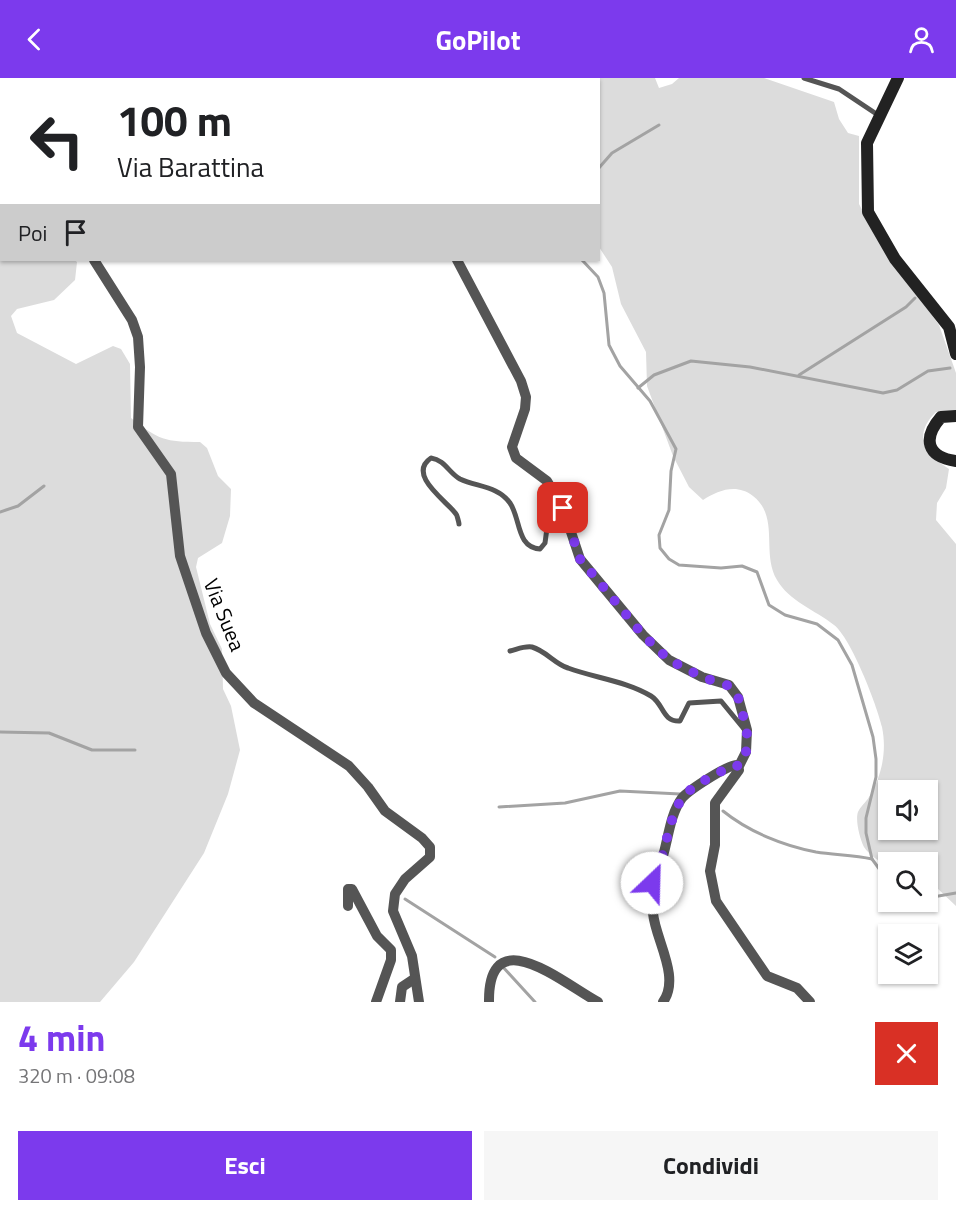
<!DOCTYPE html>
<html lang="it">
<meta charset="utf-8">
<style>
:root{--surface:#fff;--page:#f6f6f6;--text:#202124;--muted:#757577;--accent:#7c3aed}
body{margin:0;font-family:"Titillium Web",sans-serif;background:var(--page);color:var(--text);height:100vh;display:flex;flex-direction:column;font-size:22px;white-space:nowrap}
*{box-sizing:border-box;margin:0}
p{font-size:20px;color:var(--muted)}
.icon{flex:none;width:33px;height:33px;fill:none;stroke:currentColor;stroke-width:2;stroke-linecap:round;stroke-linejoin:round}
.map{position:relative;height:924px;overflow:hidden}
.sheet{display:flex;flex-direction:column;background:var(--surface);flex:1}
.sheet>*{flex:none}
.hud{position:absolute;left:0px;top:0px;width:600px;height:183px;box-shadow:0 2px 4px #0004;background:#fff;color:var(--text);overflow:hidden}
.buttons{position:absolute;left:878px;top:702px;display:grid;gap:12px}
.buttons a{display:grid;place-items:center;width:60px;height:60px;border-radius:0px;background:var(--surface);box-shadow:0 2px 4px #0004;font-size:30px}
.pin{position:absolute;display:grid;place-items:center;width:51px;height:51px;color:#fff;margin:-26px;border-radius:12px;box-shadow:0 3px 9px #0006}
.me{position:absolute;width:66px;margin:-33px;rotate:24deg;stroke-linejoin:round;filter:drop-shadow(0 0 4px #0008)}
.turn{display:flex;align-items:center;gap:21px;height:126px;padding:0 18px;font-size:27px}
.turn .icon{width:78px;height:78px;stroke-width:2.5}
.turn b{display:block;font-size:42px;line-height:51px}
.then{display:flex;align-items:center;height:57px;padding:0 18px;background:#0003;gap:12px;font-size:22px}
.round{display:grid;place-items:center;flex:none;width:63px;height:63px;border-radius:0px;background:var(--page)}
.overview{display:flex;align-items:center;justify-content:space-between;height:102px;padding:0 18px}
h1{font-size:36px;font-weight:700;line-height:45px;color:var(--accent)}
.cta{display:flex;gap:12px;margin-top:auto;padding:12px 18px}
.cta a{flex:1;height:69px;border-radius:0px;background:var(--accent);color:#fff;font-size:24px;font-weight:700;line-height:69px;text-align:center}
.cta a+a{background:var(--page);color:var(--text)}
header{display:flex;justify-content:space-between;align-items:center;height:78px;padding:0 18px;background:var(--accent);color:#fff;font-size:27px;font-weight:700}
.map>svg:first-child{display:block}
</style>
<header><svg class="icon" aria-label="back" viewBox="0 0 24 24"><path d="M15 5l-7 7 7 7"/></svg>GoPilot<svg class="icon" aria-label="person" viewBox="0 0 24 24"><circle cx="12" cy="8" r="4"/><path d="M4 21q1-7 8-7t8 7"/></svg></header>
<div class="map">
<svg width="956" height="924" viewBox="0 0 956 924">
<rect width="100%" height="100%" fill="#fff"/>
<!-- green -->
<g fill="#dcdcdc" fill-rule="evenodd">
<path d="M481,0H655L659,10L672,6L679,0H764L834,24L839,41L848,55L859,58V126L875,157L939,247L956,295V334H936C912,357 925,376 949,391L946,410L937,425L936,442L956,466V828L937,810L927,808V784H888V790C881,784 869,777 864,769C860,761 855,742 858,734C860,729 866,724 869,719C882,698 887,673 882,649C877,627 851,560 834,547C815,532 789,523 777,502C761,475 780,439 753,418C737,405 718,412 703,422L689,409L673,378L647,308L646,274L621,226L612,189L599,169L598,2ZM888,712H927V752H888Z"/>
<path d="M0,158L2,182H74L77,184L75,202L54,222L17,231L11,238L17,255L76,286L113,268L121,271L130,286L131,340C159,362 165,364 200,364L207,370L218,398L231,411L230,438L222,465L198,480L196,489L210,546L222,571L223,611L231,628L240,672L228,716L204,775L134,884L100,924H0Z"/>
</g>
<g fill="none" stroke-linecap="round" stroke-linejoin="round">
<!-- stream -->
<g stroke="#a3a3a3" stroke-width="3">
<polyline points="457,0 457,2"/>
<polyline points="598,91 612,75 659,47"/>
<polyline points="582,182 598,199 604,215 609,267 620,288 650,323 676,371 671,393 669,432 659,457 660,470 669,481 679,487 721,490 742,488 757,494 769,527 785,537 817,546 838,562 852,587 873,659 876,681 876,699 866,740 866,755 872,781 880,792 888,796"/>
<polyline points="799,297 906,229 915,220"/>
<polyline points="638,310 654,297 691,283 750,289 883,315 897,312 928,293 950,290"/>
<polyline points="0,434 18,428 44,408"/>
<polyline points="0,654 49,655 92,672 135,672"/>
<polyline points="499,729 565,725 620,713 680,716"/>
<path d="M723,733C749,754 784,768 816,774C835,777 854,777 872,781"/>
<polyline points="927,820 956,815"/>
<polyline points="405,821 495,879"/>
<polyline points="503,889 535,924"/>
</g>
<!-- lane -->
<g stroke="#555" stroke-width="5">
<polyline points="804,0 839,11 878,37"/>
<path d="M459,446C459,445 457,437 456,436C448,424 406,397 431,380C445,382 449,395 460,401C477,409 498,408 510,425C521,441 516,469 540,471L545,465L552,413"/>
<path d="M510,573C518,571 524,568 532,569C546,573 555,586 568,590C595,600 626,603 651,618C664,626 662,644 680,643L689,625L721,623L744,651"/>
</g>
<!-- street -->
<g stroke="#555" stroke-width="10">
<polyline points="367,0 367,2"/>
<polyline points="94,182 132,242 138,259 140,289 138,349 171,396 180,478 206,555 226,595 254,625 349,688 368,709 385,733 422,760 430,769 430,779 405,801 395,816 393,833 412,878 419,924"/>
<polyline points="457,182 521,303 526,319 525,331 512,369 516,380 547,403 563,430 580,481 643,557 669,582 702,599 729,607 738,619 747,652 746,674 739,688"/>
<polyline points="348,828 348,811 352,811 377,858 391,872 391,882 376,924"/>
<polyline points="400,924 402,909 414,901"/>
<path d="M489,924C488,840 564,906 598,924"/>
<path d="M663,924C681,899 655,861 653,835C652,826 651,816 652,807C652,801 657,796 659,790C668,769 668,739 682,720C689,712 727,687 737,687L739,692L715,725V767L710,793L716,823L767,898L797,910L810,924"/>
</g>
<!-- secondary -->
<g stroke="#222" stroke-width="12">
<polyline points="898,0 867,65 868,134 895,181 949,249 956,276"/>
<polyline points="0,98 2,103"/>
<polyline points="0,151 2,151"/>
<path d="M956,338L941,339C922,361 927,379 956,383"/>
</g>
</g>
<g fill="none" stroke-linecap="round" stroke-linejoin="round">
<!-- route -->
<path stroke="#7c3aed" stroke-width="10" stroke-dasharray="0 18" d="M563,430L580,481L643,557L669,582L702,599L729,608L738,619L747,652L746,674L739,688L732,687C717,697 697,704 685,717C668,735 666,780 652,805"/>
</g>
<g text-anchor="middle" stroke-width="6" stroke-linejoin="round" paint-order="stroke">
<!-- street labels -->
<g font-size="21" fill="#000" stroke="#fff">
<text transform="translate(224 537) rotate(68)" y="7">Via Suea</text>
</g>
</g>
</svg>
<div class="buttons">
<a><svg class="icon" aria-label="sound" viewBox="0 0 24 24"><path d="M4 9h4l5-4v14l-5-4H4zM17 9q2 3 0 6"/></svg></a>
<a><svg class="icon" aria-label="search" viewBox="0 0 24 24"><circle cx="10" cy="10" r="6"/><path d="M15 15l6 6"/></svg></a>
<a><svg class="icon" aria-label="layers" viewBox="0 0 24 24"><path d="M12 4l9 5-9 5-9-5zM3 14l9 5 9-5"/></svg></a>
</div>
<div class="pin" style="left:563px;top:430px;background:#d93025"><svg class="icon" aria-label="arrive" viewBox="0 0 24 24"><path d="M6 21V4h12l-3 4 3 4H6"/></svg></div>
<svg class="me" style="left:652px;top:805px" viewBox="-20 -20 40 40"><circle r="19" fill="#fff"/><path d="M0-13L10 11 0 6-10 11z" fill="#7c3aed"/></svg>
<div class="hud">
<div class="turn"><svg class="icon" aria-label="left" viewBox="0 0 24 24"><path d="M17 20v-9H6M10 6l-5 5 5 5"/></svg><div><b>100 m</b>Via Barattina</div></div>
<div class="then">Poi<svg class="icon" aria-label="arrive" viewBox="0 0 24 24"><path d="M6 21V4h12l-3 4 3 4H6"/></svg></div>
</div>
</div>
<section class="sheet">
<div class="overview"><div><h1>4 min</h1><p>320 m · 09:08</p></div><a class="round" style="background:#d93025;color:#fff"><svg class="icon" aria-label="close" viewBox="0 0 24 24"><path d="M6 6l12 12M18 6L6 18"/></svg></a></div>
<div class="cta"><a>Esci</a><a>Condividi</a></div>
</section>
